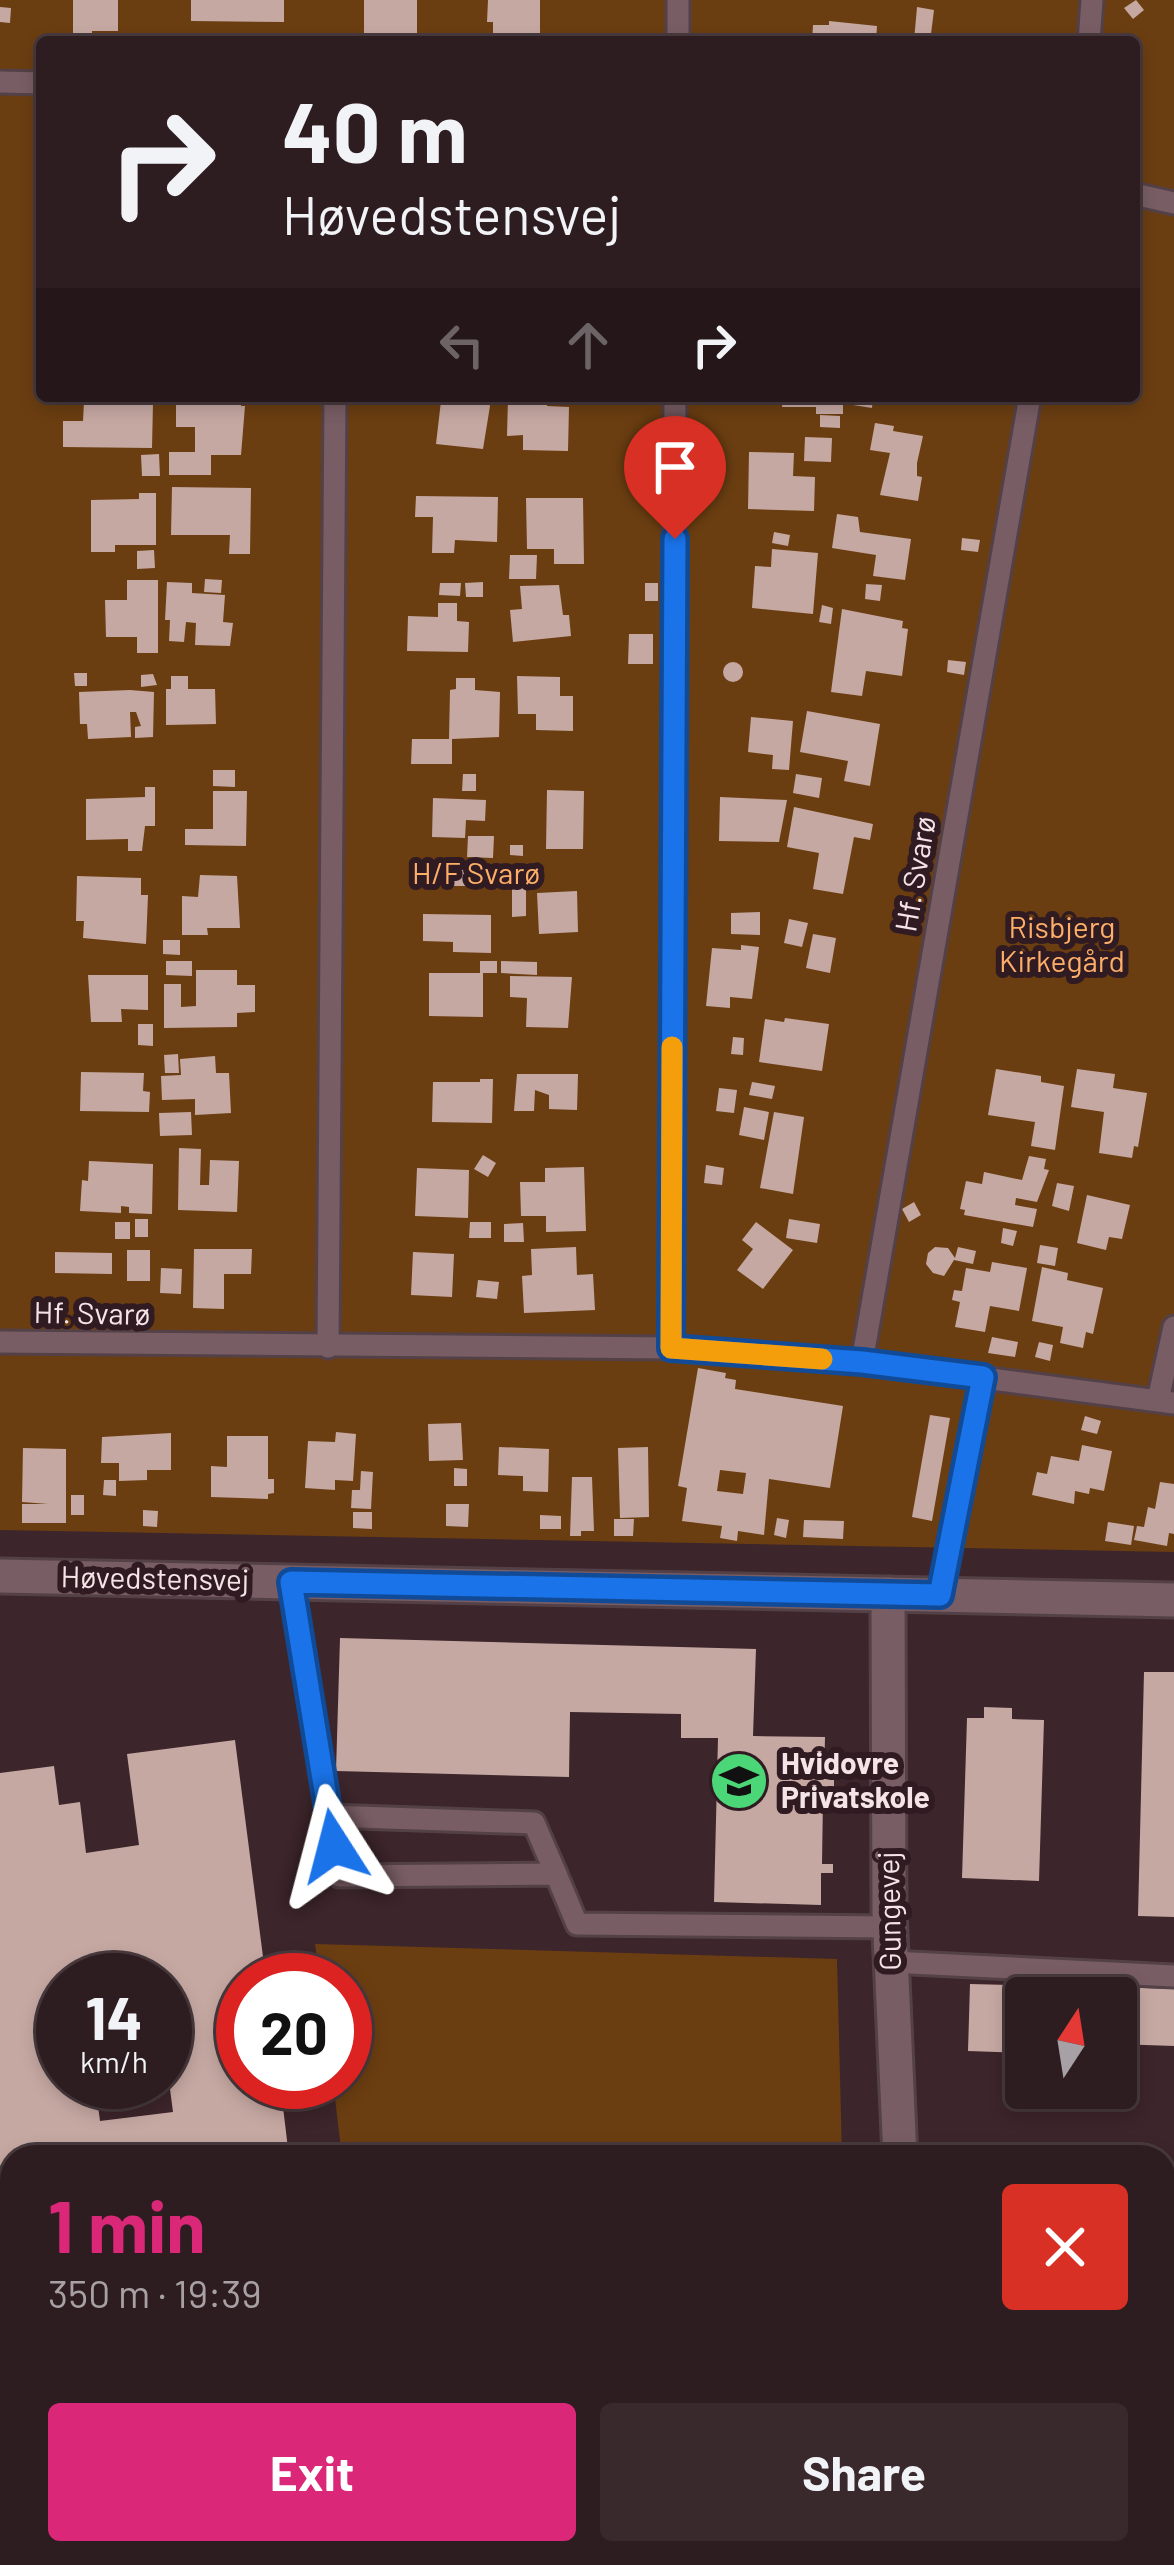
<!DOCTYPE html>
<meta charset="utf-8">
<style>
:root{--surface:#2d1c20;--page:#39292d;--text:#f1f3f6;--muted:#a7a1a5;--line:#483a3e;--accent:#db2777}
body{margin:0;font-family:Barlow,sans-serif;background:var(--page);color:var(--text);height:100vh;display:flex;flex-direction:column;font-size:45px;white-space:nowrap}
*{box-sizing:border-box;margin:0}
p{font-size:39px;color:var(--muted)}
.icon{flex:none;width:66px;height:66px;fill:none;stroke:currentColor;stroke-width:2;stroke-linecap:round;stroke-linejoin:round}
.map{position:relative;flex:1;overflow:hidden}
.details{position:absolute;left:0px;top:2145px;width:1176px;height:420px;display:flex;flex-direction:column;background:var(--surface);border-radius:36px 36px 0 0;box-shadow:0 6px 18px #0003,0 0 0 3px var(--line)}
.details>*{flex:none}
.guide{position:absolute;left:36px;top:36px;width:1104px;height:366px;border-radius:12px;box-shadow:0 6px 18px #0003,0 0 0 3px var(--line);background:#2d1c20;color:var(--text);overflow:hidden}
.needle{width:78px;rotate:12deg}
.controls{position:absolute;left:1005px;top:1977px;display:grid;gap:24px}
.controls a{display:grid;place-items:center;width:132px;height:132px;border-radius:12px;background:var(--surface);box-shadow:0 6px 18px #0003,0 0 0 3px var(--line);font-size:60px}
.speed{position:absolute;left:36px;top:1953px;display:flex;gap:24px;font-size:60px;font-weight:700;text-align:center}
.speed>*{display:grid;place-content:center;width:156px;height:156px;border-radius:50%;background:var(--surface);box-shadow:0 6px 18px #0003,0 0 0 3px var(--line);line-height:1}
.speed small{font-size:30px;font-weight:400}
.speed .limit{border:18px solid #d22;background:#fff;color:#111}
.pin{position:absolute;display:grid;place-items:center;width:102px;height:102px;color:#fff;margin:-123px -51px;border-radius:50% 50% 50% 0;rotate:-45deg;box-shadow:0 0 12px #0007}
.pin .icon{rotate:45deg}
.me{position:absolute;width:132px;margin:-66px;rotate:351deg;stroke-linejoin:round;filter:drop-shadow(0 0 9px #0008)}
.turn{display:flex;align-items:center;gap:42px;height:252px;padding:0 48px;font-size:54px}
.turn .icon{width:156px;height:156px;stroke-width:2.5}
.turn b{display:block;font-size:84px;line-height:102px}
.lanes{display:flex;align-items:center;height:114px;padding:0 48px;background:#0003;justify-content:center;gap:60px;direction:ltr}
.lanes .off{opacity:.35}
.round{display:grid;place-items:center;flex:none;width:126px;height:126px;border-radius:12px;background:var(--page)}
.headline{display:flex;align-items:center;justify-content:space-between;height:204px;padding:0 48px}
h1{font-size:72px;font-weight:700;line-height:90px;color:var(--accent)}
.button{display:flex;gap:24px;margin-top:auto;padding:24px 48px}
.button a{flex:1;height:138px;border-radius:12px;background:var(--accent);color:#fff;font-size:48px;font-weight:700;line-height:138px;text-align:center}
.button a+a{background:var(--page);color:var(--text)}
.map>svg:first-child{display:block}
</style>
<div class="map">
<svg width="1174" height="2565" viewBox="0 0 1174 2565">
<rect width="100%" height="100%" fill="#3c252b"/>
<!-- green -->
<g fill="#6b3e11" fill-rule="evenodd">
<path d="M0,0H1174V1552L0,1530ZM42,42H1134V396H42Z"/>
<polygon points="315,1944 837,1959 842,2157 342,2157 333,2082 345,2082 345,1980 320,1980"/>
<polygon points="392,2553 851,2553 851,2565 393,2565"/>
</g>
<!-- building -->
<g fill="#c6a8a2" fill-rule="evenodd">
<polygon points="73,0 118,0 118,31 92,31 92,39 73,39"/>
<polygon points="191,0 284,0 284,22 191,21"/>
<polygon points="364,0 417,0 417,42 364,41"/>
<polygon points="488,0 540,0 540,42 506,41 506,33 493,33 493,22 487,22"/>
<polygon points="1136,0 1144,10 1133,19 1124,8"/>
<polygon points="0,7 11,8 10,23 0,22"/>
<polygon points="917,7 934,10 931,34 924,33 923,42 914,41"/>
<polygon points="829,21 877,26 876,42 812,42 813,25 829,25"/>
<polygon points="197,396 241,396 241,406 245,406 241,455 211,455 211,475 169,475 169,452 195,452 195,427 176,427 176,401 197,401"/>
<polygon points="783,396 843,396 843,414 816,414 816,407 782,407"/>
<polygon points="854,396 873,396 872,408 853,405"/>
<polygon points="508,398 547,399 547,406 569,407 568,451 523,450 523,435 507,436"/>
<polygon points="472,399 487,400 490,406 483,449 436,444 441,401 472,405"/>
<polygon points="84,402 153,403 152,448 63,447 63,421 83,421"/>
<polygon points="820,415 840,416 840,428 820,427"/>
<polygon points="875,423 894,426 893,431 923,436 917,463 917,476 922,477 918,501 880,495 890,453 870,450"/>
<polygon points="805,437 832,438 831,462 804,461"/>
<polygon points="749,452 794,453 793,476 815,477 814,511 748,509"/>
<polygon points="159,454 160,476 142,476 141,455"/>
<polygon points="172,487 251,488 250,554 229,554 230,535 171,535"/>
<polygon points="139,493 156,493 156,545 115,545 115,552 91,552 91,500 139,499"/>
<polygon points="416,496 498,497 497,542 455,540 454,553 432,553 433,517 415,517"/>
<polygon points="526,498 583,498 584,564 554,564 554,549 527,549"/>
<polygon points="837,514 858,517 860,532 911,539 905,580 873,576 876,555 832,548"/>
<polygon points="774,532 790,535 788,546 772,543"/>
<polygon points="962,538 980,540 978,552 961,550"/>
<polygon points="772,549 818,553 813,614 752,608 755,566 771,567"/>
<polygon points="154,550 155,568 137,569 137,551"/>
<polygon points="510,555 537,555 536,579 509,579"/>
<polygon points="205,579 222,580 221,593 204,592"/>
<polygon points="127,580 158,580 158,653 137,653 137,637 106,637 105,600 127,600"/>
<polygon points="167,582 192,583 192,593 225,595 223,622 233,623 230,646 195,645 196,623 186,622 184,642 169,641 170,620 165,620"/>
<polygon points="483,582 483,597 466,597 465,583"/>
<polygon points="440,583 461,583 460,596 439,595"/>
<rect x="645" y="583" width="13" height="18"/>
<polygon points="866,584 882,585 880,601 865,599"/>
<polygon points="559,585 563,615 569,615 571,636 513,642 510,610 522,609 520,586"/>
<polygon points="438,603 457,603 457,621 469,622 468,652 407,651 408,616 438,617"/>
<polygon points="822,605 833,608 831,624 819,622"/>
<polygon points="842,609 903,621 902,628 908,629 902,676 866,671 862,696 831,692"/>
<polygon points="629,634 653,634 653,664 628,664"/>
<polygon points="948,660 966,662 964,675 947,672"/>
<circle cx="733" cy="672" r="10"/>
<polygon points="74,673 87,673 87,686 75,686"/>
<polygon points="153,674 157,685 141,687 141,675"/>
<polygon points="171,676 188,676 188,689 215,689 216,724 166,725 166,689 171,689"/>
<polygon points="517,676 560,677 560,696 573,696 573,731 536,730 536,714 518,714"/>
<polygon points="456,678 475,678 475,690 500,692 499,737 452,739 452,764 411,764 412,739 452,739 449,739 450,690 456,689"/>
<polygon points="130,690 154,692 153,737 135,738 135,727 141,726 136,712 130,712 131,737 88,739 87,724 80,724 79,692"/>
<polygon points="807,711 880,724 870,786 844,781 848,761 800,752"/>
<polygon points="751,717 793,721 789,770 772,769 773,755 748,752"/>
<polygon points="213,770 235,770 235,787 213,786"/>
<polygon points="463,774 476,774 476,791 462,791"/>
<polygon points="796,774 822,778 819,798 793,793"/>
<polygon points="145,787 155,787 155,826 145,826 142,851 128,851 128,839 86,840 86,799 145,797"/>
<polygon points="547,790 584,791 583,849 546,849"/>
<polygon points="213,791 247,791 246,846 185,845 185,829 213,829"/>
<polygon points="720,797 787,800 779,842 719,841"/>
<polygon points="433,798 486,800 485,821 466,820 465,838 432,837"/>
<polygon points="794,807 873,824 870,840 854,837 843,894 813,889 819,853 787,847"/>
<polygon points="468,836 494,836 493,858 467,857"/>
<polygon points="510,845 523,845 523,856 510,855"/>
<polygon points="446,867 478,868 478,886 446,886"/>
<polygon points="200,875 237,876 240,928 207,928 208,935 182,935 182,896 198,897"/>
<polygon points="77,876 141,878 141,895 148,895 146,944 83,938 84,921 76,921"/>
<polygon points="512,884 526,884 526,916 512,917"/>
<polygon points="577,891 578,932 539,934 537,893"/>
<polygon points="760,912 760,935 731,934 731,913"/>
<polygon points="423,914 491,915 491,953 453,952 453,942 423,941"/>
<polygon points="789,919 808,923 802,947 784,943"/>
<polygon points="813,934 836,938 830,973 806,968"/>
<polygon points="163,940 180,940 180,955 163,954"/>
<polygon points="741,945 759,947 752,999 730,997 730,1008 706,1006 712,948 741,950"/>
<polygon points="166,961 192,961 192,976 166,975"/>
<rect x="480" y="961" width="17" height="12"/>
<polygon points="501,961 537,962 537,975 501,973"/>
<polygon points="196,970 237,970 237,985 255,985 255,1012 237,1013 237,1027 164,1028 164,984 181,984 181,1007 196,1006"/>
<polygon points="429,973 483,973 483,1017 429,1016"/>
<polygon points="88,975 148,975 148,1010 121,1009 122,1022 91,1022"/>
<polygon points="510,976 572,977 568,1028 526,1027 527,998 510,997"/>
<polygon points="785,1018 829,1024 822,1071 759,1062 765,1019 784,1022"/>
<polygon points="138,1024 153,1024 153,1046 138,1045"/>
<polygon points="733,1037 744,1038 743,1055 731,1054"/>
<polygon points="178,1054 179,1073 165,1073 164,1055"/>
<polygon points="215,1056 216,1073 229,1073 231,1113 195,1115 195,1099 162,1100 161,1076 181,1075 180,1059"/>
<polygon points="996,1069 1041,1076 1041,1082 1064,1086 1055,1150 1031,1146 1035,1122 988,1115"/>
<polygon points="1077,1069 1115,1074 1113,1088 1147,1093 1138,1147 1134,1146 1132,1158 1099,1153 1104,1112 1071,1107"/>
<polygon points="81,1072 144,1073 143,1091 150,1092 149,1112 80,1111"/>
<polygon points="517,1074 578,1074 577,1110 549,1109 549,1095 535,1090 534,1111 514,1111"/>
<polygon points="480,1079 493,1079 492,1123 432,1122 433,1082 480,1082"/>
<polygon points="752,1082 775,1086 772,1099 749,1095"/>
<polygon points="719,1088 737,1090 734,1113 716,1111"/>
<polygon points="744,1107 769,1112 764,1140 739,1135"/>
<polygon points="191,1112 192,1135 160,1136 159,1113"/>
<polygon points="774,1112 804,1117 793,1194 760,1188"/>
<polygon points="179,1148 201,1149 200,1185 209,1185 210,1160 239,1161 237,1212 178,1210"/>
<polygon points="483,1155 496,1163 488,1177 474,1169"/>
<polygon points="1029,1156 1046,1159 1044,1169 1049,1170 1037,1202 1016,1198 1015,1205 1037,1209 1033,1227 964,1215 965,1210 960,1209 966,1181 982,1184 984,1172 1022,1180"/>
<polygon points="89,1161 153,1164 152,1214 129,1213 129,1207 121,1206 121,1213 80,1211 82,1180 88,1181"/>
<polygon points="706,1165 724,1168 722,1185 704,1183"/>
<polygon points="584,1167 586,1231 546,1232 546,1216 521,1216 520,1182 545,1182 545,1168"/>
<polygon points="417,1168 469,1170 468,1218 415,1216"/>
<polygon points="1057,1183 1074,1186 1069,1211 1052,1206"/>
<polygon points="1087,1195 1130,1205 1122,1239 1109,1237 1106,1250 1077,1243"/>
<polygon points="914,1202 921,1215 909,1222 902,1209"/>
<rect x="135" y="1219" width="13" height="18"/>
<polygon points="789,1219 820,1224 817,1243 786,1238"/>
<rect x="115" y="1222" width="15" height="17"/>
<polygon points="470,1222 491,1222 491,1238 469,1238"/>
<polygon points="756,1222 793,1250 763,1289 737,1270 753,1249 742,1240"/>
<polygon points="523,1223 524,1242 504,1242 504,1224"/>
<polygon points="1003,1228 1017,1231 1013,1246 1001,1243"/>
<polygon points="1040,1245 1058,1248 1055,1266 1037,1263"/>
<polygon points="576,1247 577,1275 593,1274 595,1310 524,1313 522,1276 532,1275 531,1249"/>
<polygon points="935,1247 948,1248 955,1258 958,1247 976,1251 973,1264 954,1260 944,1276 933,1273 926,1264 928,1253"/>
<polygon points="194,1249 252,1249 251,1274 224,1274 224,1309 193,1308"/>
<rect x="127" y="1250" width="23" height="31"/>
<polygon points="55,1252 112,1253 112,1274 55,1273"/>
<polygon points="413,1252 454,1254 452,1297 411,1295"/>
<polygon points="992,1262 1027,1268 1019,1311 990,1306 985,1332 955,1327 960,1302 952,1300 954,1290 962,1291 966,1268 990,1272"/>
<polygon points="1042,1267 1068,1273 1067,1280 1103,1288 1093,1334 1086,1332 1083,1348 1060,1343 1063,1327 1032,1321"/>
<polygon points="161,1268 182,1269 181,1294 160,1293"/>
<polygon points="478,1280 499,1282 497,1299 476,1297"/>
<polygon points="992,1337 1018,1342 1015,1357 988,1353"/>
<polygon points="1039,1342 1053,1345 1050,1361 1035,1357"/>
<path d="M698,1368L726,1373L725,1378L736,1380L735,1389L843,1406L830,1488L769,1479L764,1535L738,1531L737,1541L720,1538L722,1526L682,1521L687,1488L678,1486ZM720,1470L746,1473L743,1494L717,1491Z"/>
<polygon points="930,1415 950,1418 932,1521 912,1517"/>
<polygon points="1085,1416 1101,1421 1097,1434 1081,1430"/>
<polygon points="461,1423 463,1460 429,1461 428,1424"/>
<polygon points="336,1432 356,1434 353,1481 335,1480 335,1490 305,1488 308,1441 335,1442"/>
<polygon points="171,1433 171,1470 147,1470 147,1480 119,1481 119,1463 101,1463 102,1437"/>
<polygon points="227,1436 268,1436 268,1479 274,1479 274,1493 268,1494 268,1499 211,1497 211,1466 227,1467"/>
<polygon points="1082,1445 1112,1451 1104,1491 1090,1488 1089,1494 1075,1491 1074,1504 1032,1495 1037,1472 1047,1474 1051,1456 1079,1461"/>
<polygon points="499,1447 549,1449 548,1492 523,1491 523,1476 498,1475"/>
<polygon points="648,1447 649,1517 620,1518 618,1448"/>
<polygon points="23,1448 66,1449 66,1523 22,1523 22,1504 48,1504 22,1502"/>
<polygon points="454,1468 467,1469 467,1486 454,1486"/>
<polygon points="361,1471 373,1472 371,1509 351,1508 352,1490 360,1490"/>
<polygon points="572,1477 592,1477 594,1531 581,1531 581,1536 570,1536"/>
<polygon points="104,1480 116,1480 116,1496 103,1495"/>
<polygon points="1160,1482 1174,1484 1174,1534 1169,1533 1167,1546 1134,1540 1137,1526 1144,1527 1148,1507 1155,1509"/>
<rect x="71" y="1495" width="13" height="20"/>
<polygon points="446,1504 469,1504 468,1527 446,1526"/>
<polygon points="143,1510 158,1511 157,1527 143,1526"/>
<polygon points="353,1512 372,1512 372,1529 353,1528"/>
<polygon points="540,1515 561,1516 561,1529 540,1529"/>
<polygon points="777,1518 789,1520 786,1538 774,1535"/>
<polygon points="614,1519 634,1519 633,1536 614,1536"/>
<polygon points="804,1520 844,1521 843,1539 803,1537"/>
<polygon points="1108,1522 1134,1526 1131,1545 1105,1541"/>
<polygon points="340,1638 756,1649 753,1736 825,1737 824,1779 834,1779 834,1797 823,1797 822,1864 833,1864 833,1873 821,1873 821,1905 714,1902 718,1738 681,1738 681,1714 570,1712 569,1777 336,1771"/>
<polygon points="1144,1672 1174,1672 1174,1917 1138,1916"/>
<polygon points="984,1707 1012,1708 1012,1719 1044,1720 1039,1881 962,1878 967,1718 984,1718"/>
<path d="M235,1740L266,1980H243V2082H280L289,2157H12V2283L0,2285V1773L54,1766L59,1805L80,1802L86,1853L139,1845L127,1754ZM155,1973L156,1980H165V2051L173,2112L100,2121L95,2082H63V1980H102Z"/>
<polygon points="970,1984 1010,1985 1009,2001 1026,2002 1026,2053 968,2051"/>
<polygon points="1047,1985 1174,1989 1174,2046 1116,2044 1116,1998 1047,1998"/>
<polygon points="1174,2228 1174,2323 1164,2324 1164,2229"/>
<polygon points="1174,2418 1174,2565 995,2565 995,2558 1164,2553 1164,2419"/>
</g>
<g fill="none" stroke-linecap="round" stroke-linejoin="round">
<!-- service casing -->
<g stroke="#544147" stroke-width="27">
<g id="service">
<polyline points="678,42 678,0"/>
<polyline points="1089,42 1092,0"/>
<polyline points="0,82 42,83"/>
<polyline points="1134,194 1174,203"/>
<polyline points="0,1342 671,1348 862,1362 1174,1403"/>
<polyline points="328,1347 335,396"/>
<polyline points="671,1348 675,396"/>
<polyline points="862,1362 1030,396"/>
<polyline points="1158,1400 1174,1327"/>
<polyline points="291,1582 339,1876 556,1874 577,1924 890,1927"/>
<polyline points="941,1595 983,1377"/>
<polyline points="329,1816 534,1823 556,1874"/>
<polyline points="891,1962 1174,1976"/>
</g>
</g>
<!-- minor casing -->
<g stroke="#544147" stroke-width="39">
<g id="minor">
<polyline points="0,1576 1174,1600"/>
<polyline points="888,1594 889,1911 900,2157"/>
<polyline points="919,2553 920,2565"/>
</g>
</g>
<!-- service -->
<use href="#service" stroke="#785d64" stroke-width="21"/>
<!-- minor -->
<use href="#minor" stroke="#785d64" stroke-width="33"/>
</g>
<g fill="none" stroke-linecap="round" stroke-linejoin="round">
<!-- route casing -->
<g stroke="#114b97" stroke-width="30">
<polyline id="route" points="334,1846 291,1582 940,1595 983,1377 862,1362 671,1348 675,539"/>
</g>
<!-- route -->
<use href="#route" stroke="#1a73e8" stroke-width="21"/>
<!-- slow -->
<polyline stroke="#f59e0b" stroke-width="21" points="672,1047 671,1348 822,1359"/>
</g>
<!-- icons -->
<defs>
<g id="school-disc" transform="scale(3)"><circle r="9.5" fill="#4bd677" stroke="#311b22"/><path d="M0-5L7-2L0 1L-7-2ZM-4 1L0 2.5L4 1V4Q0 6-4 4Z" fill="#111"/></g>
</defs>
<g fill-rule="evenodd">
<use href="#school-disc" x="739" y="1781"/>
</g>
<g text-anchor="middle" stroke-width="12" stroke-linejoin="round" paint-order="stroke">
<!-- park labels -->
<g font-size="30" fill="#fdae69" stroke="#311b22">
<text x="476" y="884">H/F Svarø</text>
<text x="1062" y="938">Risbjerg<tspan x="1062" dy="34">Kirkegård</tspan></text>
</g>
<!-- street labels -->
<g font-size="30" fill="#f4e4e8" stroke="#311b22">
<text transform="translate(916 874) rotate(-80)" y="10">Hf. Svarø</text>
<text transform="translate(92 1314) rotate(1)" y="10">Hf. Svarø</text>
<text transform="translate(155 1579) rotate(1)" y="10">Høvedstensvej</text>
<text transform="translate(890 1911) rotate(-91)" y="10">Gungevej</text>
</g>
<!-- poi labels -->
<g font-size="30" font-weight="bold" fill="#f4e4e8" stroke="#311b22" text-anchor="start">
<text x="781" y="1774">Hvidovre<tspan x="781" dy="34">Privatskole</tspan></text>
</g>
</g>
</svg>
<div class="controls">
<a><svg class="needle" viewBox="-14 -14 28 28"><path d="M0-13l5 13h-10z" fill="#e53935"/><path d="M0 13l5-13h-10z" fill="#a7a1a5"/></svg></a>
</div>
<div class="speed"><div>14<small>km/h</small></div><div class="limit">20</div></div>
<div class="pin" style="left:675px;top:539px;background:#d93025"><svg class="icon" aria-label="arrive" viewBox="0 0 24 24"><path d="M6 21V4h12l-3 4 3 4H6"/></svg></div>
<svg class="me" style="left:334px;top:1846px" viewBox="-20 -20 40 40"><path d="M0-17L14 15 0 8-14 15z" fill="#1a73e8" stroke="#fff" stroke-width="4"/></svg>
<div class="guide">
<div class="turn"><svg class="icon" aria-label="right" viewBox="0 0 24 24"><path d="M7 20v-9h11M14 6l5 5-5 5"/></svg><div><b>40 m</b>Høvedstensvej</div></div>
<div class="lanes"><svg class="icon off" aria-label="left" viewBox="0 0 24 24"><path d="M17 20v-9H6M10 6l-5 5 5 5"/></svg><svg class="icon off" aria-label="ahead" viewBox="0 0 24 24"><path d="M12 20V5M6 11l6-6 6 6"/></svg><svg class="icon" aria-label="right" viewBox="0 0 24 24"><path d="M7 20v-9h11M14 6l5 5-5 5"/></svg></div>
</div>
<section class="details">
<div class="headline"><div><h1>1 min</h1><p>350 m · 19:39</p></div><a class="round" style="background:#d93025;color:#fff"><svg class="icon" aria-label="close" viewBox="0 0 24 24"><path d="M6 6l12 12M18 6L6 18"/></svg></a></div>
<div class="button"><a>Exit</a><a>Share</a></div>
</section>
</div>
